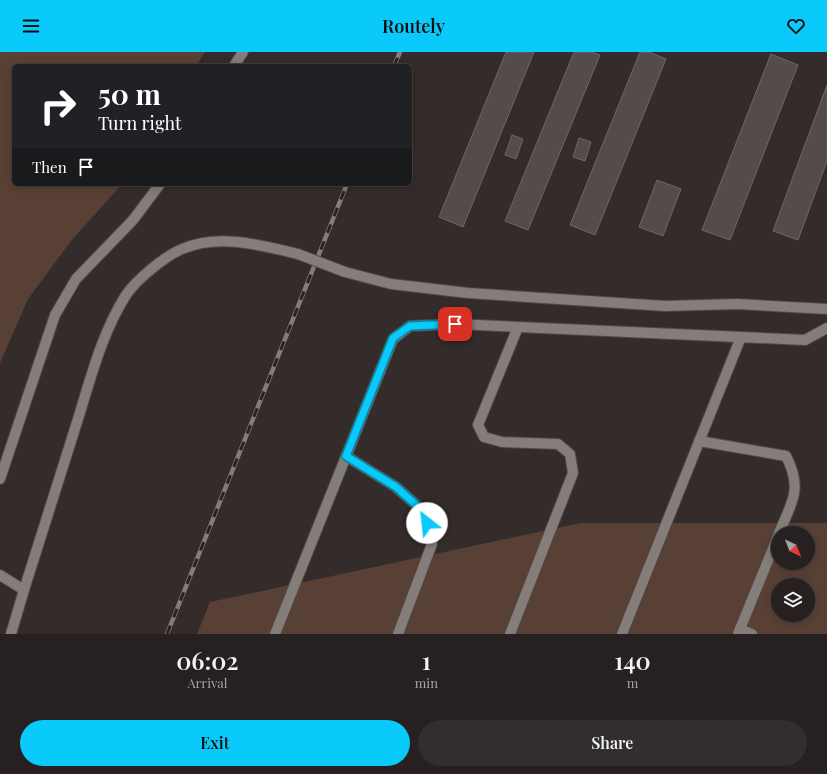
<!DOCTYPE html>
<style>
:root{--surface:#262120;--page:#322e2d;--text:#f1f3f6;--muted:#a4a3a5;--line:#423e3e;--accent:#09cafa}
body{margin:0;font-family:"Playfair Display",serif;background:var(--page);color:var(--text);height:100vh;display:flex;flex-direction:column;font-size:15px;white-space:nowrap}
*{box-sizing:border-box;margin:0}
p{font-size:13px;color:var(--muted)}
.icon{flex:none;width:22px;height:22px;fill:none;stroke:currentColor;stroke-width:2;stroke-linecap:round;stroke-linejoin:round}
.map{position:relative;height:582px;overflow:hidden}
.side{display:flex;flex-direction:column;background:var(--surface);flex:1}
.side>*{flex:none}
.banner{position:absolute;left:12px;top:12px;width:400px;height:122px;border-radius:6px;box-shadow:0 2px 10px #0003,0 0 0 1px var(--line);background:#202124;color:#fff;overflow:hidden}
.needle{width:26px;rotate:137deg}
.fabs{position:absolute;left:771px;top:474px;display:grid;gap:8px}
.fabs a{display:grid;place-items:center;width:44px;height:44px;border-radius:50%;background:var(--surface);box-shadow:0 2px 10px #0003,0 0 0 1px var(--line);font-size:20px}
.pin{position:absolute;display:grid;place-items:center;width:34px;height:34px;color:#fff;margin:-17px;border-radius:8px;box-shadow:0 2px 6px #0006}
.me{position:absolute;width:44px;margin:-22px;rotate:331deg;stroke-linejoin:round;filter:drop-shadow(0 0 3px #0008)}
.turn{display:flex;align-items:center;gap:14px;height:84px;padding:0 20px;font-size:18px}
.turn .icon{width:52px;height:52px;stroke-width:2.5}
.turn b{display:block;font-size:28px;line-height:34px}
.then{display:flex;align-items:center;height:38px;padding:0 20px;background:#0003;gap:8px;font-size:15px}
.eta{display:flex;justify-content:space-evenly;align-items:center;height:68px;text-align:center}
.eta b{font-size:24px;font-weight:600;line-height:28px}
.button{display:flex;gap:8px;margin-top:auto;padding:8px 20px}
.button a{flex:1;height:46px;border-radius:24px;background:var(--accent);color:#111;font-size:16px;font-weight:600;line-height:46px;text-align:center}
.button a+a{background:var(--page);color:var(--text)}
header{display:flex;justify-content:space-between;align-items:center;height:52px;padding:0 20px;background:var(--accent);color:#111;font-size:18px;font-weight:600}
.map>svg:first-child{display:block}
</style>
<header><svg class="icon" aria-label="menu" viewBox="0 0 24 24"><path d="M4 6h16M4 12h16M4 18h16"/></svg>Routely<svg class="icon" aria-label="heart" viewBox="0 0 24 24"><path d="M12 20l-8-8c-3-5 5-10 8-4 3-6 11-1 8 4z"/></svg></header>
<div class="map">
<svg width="827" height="582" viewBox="0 0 827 582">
<rect width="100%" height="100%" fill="#332c2a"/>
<!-- green -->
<g fill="#594035" fill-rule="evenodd">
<polygon points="0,0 205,0 196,14 14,14 14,132 122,132 71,189 28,247 0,311"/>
<path d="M581,471H827V582H197L210,550ZM778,481H808V511H778ZM778,533H808V563H778Z"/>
</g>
<!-- building -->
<g fill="#534c4a" stroke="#6e6764">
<polygon points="506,0 534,0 463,175 439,165"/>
<polygon points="574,0 591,0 600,3 528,178 505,169"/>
<polygon points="640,0 649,0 666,7 595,183 570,173"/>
<polygon points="771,2 798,13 730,188 702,178"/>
<polygon points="827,33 827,109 798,188 773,179"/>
<polygon points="512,83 523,87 516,107 505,103"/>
<polygon points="579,86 591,90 585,109 573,105"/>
<polygon points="657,128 681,137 663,184 639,175"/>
</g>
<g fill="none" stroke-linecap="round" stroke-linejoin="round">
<!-- minor casing -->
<g stroke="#4e4946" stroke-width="12">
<g id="minor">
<polyline points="234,14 243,0"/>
<polyline points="345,220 391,232 468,241 665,254 737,252 827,257"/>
<path d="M699,389L786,404C803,437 792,450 779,481"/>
<polyline points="346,404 396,435 424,460 432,492 398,582"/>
<polyline points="0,427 55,263 76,227 133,168 160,132"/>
<polyline points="0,523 24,538 11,582"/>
<path d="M24,538C42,481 60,424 78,367C91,325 102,281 126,243C136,228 165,204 182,197C219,181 260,193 298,202"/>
<polyline points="740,577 752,582"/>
<polyline points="275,582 393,287 410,274 455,272 805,288 827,276"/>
<polyline points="510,582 573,421 570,402 558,392 502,390 484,385 478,373 518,275"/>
<polyline points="622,582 741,285"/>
<polyline points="738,582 778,484"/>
</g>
</g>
<!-- minor -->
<use href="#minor" stroke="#857d7a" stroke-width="10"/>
<!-- rail casing -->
<g stroke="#827c7a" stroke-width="4.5">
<g id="rail">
<polyline points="394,14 400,0"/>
<polyline points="167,582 347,132"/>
</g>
</g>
<!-- rail -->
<use href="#rail" stroke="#292320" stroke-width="3" stroke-dasharray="9" stroke-linecap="butt"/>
<!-- minor-bridge casing -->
<g stroke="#4e4946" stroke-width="12" stroke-linecap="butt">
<polyline id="minor-bridge" points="298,202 345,220"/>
</g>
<!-- minor-bridge -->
<use href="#minor-bridge" stroke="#857d7a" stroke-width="10"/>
</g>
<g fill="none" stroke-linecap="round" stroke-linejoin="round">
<!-- route casing -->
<g stroke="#0683a2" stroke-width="10">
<polyline id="route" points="427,471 424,460 396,435 346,404 393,286 410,274 455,272"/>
</g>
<!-- route -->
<use href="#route" stroke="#09cafa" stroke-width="7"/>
</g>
</svg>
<div class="fabs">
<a><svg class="needle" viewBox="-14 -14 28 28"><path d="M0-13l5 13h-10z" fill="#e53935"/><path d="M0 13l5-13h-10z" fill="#a4a3a5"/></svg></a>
<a><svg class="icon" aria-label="layers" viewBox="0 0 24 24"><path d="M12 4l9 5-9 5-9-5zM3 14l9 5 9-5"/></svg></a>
</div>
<div class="pin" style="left:455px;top:272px;background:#d93025"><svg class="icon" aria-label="arrive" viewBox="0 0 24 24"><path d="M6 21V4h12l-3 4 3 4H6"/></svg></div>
<svg class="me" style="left:427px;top:471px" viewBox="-20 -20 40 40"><circle r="19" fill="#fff"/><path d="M0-13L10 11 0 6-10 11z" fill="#09cafa"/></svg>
<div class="banner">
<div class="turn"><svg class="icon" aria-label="right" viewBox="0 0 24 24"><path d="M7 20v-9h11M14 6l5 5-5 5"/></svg><div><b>50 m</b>Turn right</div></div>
<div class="then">Then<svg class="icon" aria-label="arrive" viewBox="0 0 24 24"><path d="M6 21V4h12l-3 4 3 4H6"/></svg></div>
</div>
</div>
<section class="side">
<div class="eta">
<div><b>06:02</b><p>Arrival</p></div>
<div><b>1</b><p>min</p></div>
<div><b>140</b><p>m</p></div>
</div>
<div class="button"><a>Exit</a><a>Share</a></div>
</section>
